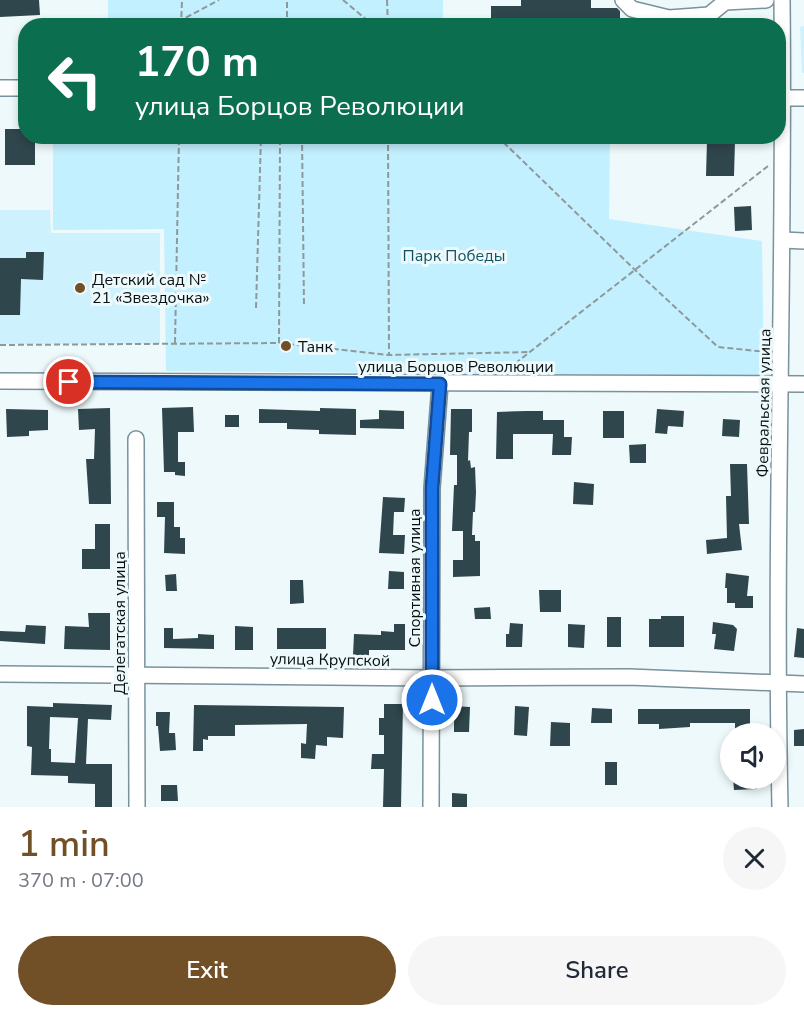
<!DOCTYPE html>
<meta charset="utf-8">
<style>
:root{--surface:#fff;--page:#f6f6f7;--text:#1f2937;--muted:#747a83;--accent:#714f27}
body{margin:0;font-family:"Nunito Sans",sans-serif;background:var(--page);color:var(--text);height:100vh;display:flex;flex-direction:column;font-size:22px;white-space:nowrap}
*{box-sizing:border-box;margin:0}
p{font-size:20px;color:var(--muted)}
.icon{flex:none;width:33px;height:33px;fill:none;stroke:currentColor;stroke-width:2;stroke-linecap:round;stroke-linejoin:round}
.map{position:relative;height:807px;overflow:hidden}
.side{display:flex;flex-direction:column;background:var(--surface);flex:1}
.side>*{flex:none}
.top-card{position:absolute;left:18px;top:18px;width:768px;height:126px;border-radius:24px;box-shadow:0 3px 9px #0003;background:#0b6e4f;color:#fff;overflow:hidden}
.fabs{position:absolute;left:720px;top:723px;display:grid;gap:12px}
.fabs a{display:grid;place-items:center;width:66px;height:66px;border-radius:50%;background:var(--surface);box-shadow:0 3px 9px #0003;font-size:30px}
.pin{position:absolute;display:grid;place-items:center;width:51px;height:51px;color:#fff;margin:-26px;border:3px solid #fff;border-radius:50%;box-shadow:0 2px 6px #0007}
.me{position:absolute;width:66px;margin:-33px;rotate:0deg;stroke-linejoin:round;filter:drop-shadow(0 0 4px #0008)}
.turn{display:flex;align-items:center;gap:21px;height:126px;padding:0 18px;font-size:27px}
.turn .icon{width:78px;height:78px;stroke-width:2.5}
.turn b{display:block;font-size:42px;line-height:51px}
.round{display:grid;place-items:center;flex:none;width:63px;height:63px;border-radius:32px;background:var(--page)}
.headline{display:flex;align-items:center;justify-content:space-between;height:102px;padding:0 18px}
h1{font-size:36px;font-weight:600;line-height:45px;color:var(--accent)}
.action{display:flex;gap:12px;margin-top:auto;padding:12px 18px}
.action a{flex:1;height:69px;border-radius:36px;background:var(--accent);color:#fff;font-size:24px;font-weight:600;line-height:69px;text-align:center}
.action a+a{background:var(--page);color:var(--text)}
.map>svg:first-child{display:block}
</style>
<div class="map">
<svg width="804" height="807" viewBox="0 0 804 807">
<rect width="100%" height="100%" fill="#eef9fc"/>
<!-- built -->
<g fill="#cdf1fd">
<polygon points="804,26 804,73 802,73 800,27"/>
<polygon points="0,210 50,210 51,233 160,233 160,344 0,344"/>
</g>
<!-- green -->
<g fill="#c3f0ff">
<rect x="108" y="0" width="335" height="25"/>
<polygon points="53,137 610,137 609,219 762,241 764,376 166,371 164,229 53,230"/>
</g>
<!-- building -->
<g fill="#2f464d" fill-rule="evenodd">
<polygon points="0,0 39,0 40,15 0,17"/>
<polygon points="521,0 591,0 591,8 617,8 620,11 620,26 491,26 491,6 521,6"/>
<polygon points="5,129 26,129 26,136 35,136 35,165 5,165"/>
<polygon points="707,140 735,141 734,176 706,176"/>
<polygon points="751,206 752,230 735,231 734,207"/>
<polygon points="26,252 44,252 43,280 21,279 20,315 0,315 0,258 26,258"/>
<polygon points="193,407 194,432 178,432 178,462 185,462 185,476 175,475 175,472 164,472 162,408"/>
<polygon points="110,408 111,504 89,504 86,459 94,459 95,429 79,430 78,409"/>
<polygon points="320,408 356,409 356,435 319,434 319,430 287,429 287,423 259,423 259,409 320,411"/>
<polygon points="6,409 48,410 48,430 29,431 29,436 7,437"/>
<polygon points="451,409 472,409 472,432 469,432 468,461 470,460 471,468 475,467 476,492 475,512 473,512 472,535 475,535 475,541 480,541 480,576 453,577 453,560 463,560 463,531 452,531 454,485 457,485 457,455 450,455"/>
<polygon points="657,409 684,411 683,427 668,426 667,434 655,433"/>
<polygon points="379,410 404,411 404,429 360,428 360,420 379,419"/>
<polygon points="526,411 543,411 543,420 564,420 564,437 572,437 571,455 552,455 553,434 513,434 513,459 496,459 497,412"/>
<rect x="603" y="411" width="21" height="27"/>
<rect x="225" y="415" width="14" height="12"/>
<polygon points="723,419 740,420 739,437 722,436"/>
<polygon points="646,444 646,463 630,463 629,445"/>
<polygon points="730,464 747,464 749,524 739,524 742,550 707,554 706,540 727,538 726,496 731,496"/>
<polygon points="574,482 594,484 593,505 573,504"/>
<polygon points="383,497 405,498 404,512 394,512 393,535 405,535 404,554 379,553"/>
<polygon points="157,502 174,502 174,527 180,527 180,538 185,538 185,554 164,553 165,517 157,517"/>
<polygon points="95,524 110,524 110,569 82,569 82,549 95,549"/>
<polygon points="389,571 404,572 404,589 388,589"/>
<polygon points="726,573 749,576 747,596 753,596 753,608 735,608 735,603 727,603 727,588 725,588"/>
<polygon points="176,574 177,591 166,591 165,575"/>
<polygon points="290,580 303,580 304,603 290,604"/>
<polygon points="539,590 561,590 561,612 540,612"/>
<polygon points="490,607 491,619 475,619 474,608"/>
<polygon points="88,613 110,613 110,650 64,649 65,626 89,627"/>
<polygon points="661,616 684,616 684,647 649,647 649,619 661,619"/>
<rect x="607" y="617" width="14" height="30"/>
<polygon points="713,622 733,625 737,629 734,651 714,649 716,634 712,634"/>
<polygon points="510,623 523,624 522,647 506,647 506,634 509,634"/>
<polygon points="394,624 405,624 405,650 369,650 369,656 353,655 354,634 381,635 381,631 394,632"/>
<polygon points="568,624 585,625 584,648 568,647"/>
<polygon points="26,625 46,626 45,644 0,641 0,631 25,632"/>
<polygon points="235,626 253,627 253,650 235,650"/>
<polygon points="164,628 173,628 173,639 198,638 198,634 214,635 214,649 164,648"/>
<rect x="277" y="628" width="49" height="21"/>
<polygon points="797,628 804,629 804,658 794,657"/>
<path d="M53,703L112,705L111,720L88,719L86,764H112V807H95V784L68,783V776L31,775L32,747L27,746V706L53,707ZM50,717L78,718L75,763L51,762V749H49Z"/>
<polygon points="384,704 403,704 401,807 383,807 384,769 371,769 372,754 384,754 384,735 379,735 379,718 384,718"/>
<polygon points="194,705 344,707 343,738 327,737 327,746 316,745 315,759 301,758 301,743 306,744 307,724 235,725 235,736 208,736 208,740 203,739 203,751 193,751"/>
<polygon points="454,706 470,707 469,732 454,732"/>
<polygon points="515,706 529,707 527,736 514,735"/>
<polygon points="592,708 612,709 612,723 591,723"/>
<polygon points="638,709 750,709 750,734 735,734 735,723 690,723 690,727 659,729 659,724 638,724"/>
<polygon points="156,712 170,712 169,733 175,733 176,750 160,751 158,726 156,726"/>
<polygon points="551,722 570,723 570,746 550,746"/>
<polygon points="804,729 804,746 794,746 794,730"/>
<rect x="605" y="762" width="12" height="23"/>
<polygon points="733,778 757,778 757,789 734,790"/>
<polygon points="161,785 177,785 178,801 161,801"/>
<polygon points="452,793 467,794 467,807 452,807"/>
</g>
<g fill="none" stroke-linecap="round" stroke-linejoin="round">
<!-- minor casing -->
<g stroke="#79929b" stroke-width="18">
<g id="minor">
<polyline points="623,0 632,9 669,18 709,15 725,2 766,0"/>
<polyline points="0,88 26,88"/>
<polyline points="783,98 804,98"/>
<polyline points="783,240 804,241"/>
<polyline points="0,381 804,384"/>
<polyline points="136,439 137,807"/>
<polyline points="0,674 432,678 629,677 804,684"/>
<polyline points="431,807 432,488 440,384"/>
<path d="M780,807C774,538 785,269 782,0"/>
</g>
</g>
<!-- path -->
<g stroke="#8e999b" stroke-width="2" stroke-dasharray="6 3" stroke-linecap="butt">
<polyline points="343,0 374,26"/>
<polyline points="387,0 388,26"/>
<polyline points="170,26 219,0"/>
<polyline points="181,26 182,0"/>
<polyline points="287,26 287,0"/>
<polyline points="302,136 304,306"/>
<polyline points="388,136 389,355"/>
<polyline points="497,136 634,269 718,347 767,352"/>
<polyline points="256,308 261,136"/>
<polyline points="175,343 179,136"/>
<polyline points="279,343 280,136"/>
<polyline points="0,345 279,343 389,355 530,352"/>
<polyline points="508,369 768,166"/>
</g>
<!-- minor -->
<use href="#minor" stroke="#fff" stroke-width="15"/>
</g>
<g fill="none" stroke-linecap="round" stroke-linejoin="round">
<!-- route casing -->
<g stroke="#114b97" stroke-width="15">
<polyline id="route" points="69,382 440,384 432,488 432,700"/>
</g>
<!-- route -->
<use href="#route" stroke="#1a73e8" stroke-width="10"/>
</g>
<!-- markers -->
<g fill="#714f27" stroke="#eef9fc" stroke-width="2">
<circle cx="80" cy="288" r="6"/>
<circle cx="286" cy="346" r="6"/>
</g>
<g text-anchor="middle" stroke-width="6" stroke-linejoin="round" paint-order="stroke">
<!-- park labels -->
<g font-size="16" fill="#115363" stroke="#eef9fc">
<text x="454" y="261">Парк Победы</text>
</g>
<!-- poi labels -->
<g font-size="16" fill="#081214" stroke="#eef9fc" text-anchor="start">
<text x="92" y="285">Детский сад №<tspan x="92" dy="18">21 «Звездочка»</tspan></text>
<text x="298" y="352">Танк</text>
</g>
<!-- street labels -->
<g font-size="16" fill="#081214" stroke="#eef9fc">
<text x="456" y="372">улица Борцов Революции</text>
<text transform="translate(763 403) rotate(-89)" y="6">Февральская улица</text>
<text transform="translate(414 578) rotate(-90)" y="6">Спортивная улица</text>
<text transform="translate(119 623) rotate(-90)" y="6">Делегатская улица</text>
<text transform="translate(330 659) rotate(1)" y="6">улица Крупской</text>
</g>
</g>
</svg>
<div class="fabs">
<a><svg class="icon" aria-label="sound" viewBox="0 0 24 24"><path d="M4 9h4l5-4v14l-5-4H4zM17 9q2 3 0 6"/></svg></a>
</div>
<div class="pin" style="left:69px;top:382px;background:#d93025"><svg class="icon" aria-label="arrive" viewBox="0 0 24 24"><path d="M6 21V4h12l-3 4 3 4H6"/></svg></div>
<svg class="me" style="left:432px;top:700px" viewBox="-20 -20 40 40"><circle r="17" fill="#1a73e8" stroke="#fff" stroke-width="3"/><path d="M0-11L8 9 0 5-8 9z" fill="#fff"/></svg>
<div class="top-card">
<div class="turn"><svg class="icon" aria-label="left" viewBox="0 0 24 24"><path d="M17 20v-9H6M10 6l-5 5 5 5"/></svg><div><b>170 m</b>улица Борцов Революции</div></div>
</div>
</div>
<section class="side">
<div class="headline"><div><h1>1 min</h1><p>370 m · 07:00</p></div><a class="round"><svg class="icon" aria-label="close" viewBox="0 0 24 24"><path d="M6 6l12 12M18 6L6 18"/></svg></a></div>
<div class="action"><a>Exit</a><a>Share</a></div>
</section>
